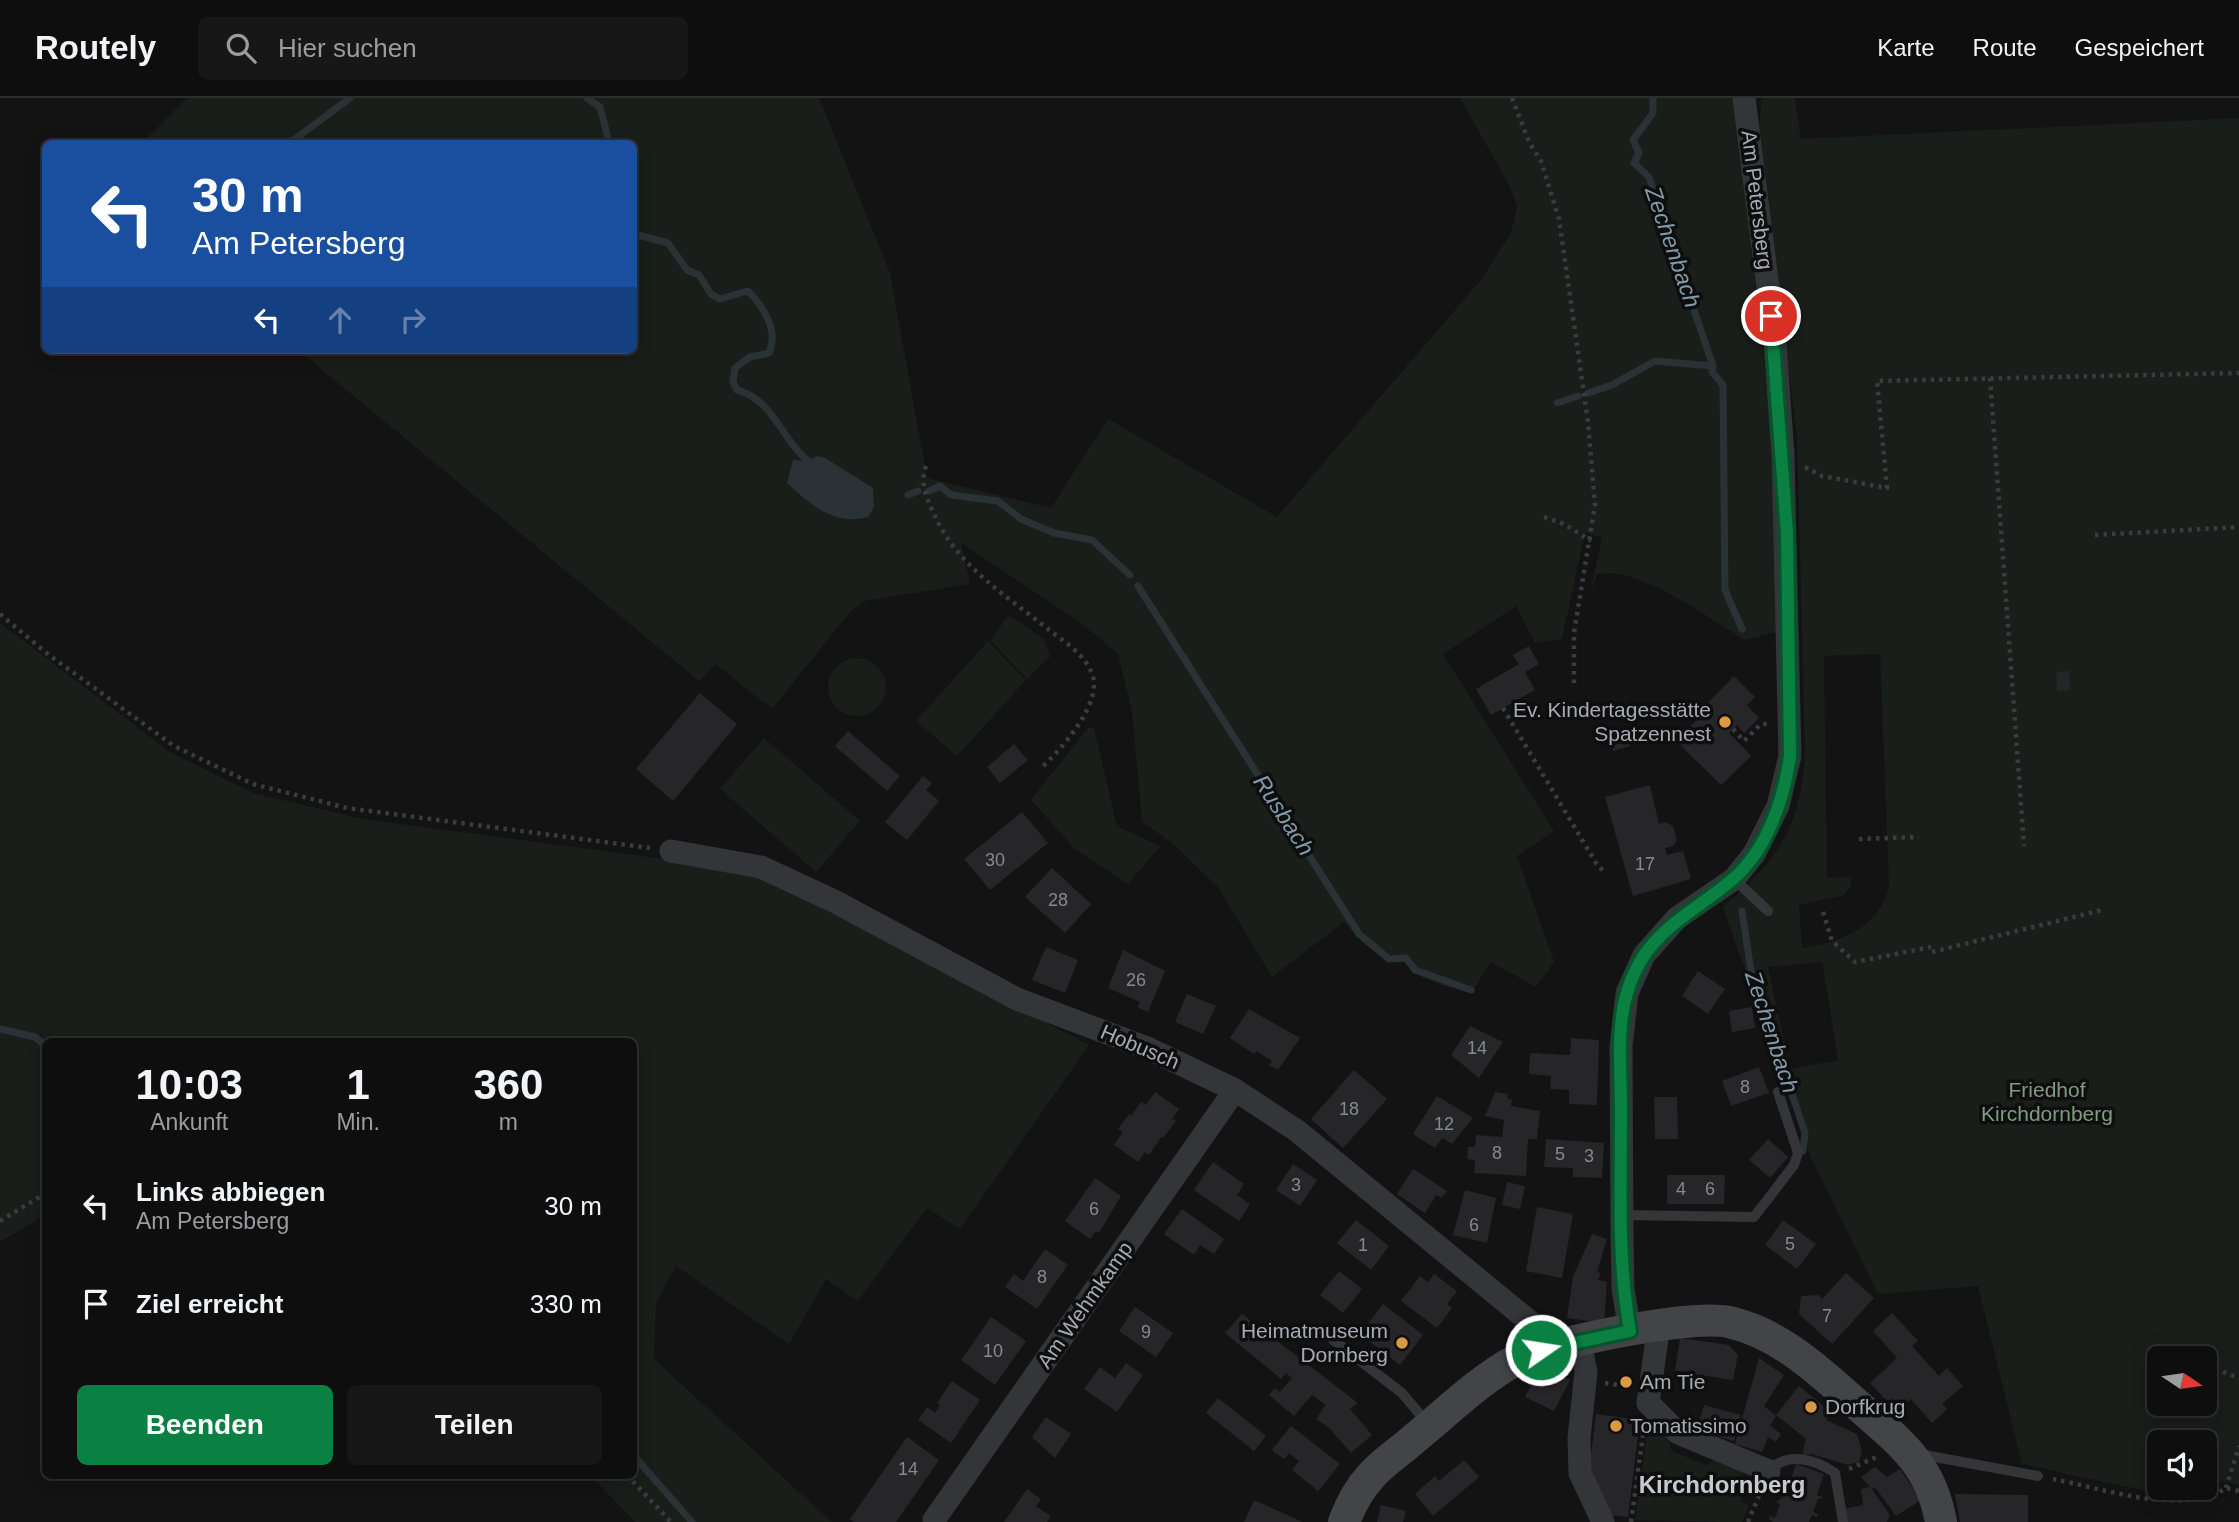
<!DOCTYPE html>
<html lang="de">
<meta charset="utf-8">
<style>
:root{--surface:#0e0e0f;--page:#171718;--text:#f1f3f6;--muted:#9b9c9e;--line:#2e2e2f;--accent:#0b8043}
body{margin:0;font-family:Arial,sans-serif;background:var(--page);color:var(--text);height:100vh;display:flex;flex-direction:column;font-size:26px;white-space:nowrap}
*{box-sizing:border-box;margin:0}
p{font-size:23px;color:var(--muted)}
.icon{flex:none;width:38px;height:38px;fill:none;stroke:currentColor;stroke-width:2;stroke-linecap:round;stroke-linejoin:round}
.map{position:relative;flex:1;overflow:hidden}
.side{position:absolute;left:42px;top:940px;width:595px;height:441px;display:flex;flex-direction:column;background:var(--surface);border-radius:10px;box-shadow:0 4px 18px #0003,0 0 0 2px var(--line)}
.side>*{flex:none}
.banner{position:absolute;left:42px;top:42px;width:595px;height:214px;border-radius:10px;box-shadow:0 4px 18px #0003,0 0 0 2px var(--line);background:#1a4fa0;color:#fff;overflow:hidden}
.needle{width:46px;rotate:103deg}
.fabs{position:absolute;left:2147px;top:1248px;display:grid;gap:14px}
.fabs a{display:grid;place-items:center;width:70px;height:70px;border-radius:10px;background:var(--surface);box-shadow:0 4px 18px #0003,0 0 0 2px var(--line);font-size:35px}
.pin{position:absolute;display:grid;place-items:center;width:60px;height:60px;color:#fff;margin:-30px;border:4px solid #fff;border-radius:50%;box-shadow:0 2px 7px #0007}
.me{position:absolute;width:77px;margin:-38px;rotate:77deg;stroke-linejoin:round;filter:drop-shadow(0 0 5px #0008)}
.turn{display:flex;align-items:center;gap:24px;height:147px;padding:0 35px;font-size:32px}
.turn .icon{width:91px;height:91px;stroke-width:2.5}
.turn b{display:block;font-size:49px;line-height:60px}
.lanes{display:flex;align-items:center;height:66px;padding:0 35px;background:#0003;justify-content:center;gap:35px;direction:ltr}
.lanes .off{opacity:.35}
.eta{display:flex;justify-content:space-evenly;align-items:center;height:119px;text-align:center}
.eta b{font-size:42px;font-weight:700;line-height:49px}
.button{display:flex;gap:14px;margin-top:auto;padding:14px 35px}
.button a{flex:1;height:80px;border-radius:10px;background:var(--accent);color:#fff;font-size:28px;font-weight:700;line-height:80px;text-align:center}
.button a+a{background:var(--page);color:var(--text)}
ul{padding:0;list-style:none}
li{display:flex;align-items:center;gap:21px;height:98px;padding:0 35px}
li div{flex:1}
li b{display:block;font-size:26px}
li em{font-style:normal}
header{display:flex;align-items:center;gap:42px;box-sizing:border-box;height:98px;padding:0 35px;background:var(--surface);border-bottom:2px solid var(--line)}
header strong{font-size:33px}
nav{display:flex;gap:38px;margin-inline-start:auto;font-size:24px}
.search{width:490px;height:63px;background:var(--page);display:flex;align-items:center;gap:18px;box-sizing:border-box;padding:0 24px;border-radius:10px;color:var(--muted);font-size:26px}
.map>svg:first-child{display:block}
</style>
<header>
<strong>Routely</strong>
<div class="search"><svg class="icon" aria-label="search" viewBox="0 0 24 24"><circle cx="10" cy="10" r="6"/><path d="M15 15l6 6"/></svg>Hier suchen</div>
<nav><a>Karte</a><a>Route</a><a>Gespeichert</a></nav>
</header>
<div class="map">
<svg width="2239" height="1424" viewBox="0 0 2239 1424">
<rect width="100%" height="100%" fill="#131314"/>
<!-- green -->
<g fill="#191e1a" fill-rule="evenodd">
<path d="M187,0H819L890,175L927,380L1051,410L1108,321L1277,419L1480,183L1511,135L1517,108L1509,87L1460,0H1735L1775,368L1776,534L1745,542C1710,521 1638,467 1597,476L1590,496L1602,439L1585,435L1562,541L1535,545L1516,508L1443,556L1554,733L1517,758L1554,864L1536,889L1491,864L1472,894L1441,887L1416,876L1409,862L1369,850L1344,824L1272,879L1218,789L1172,745L1142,724L1132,613L1118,556L1080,524L961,445L970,486L865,503L851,513L772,611L715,566L699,583L298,252H634V46H141Z"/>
<path d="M1762,0H1795L1801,41L2239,20V1387L2221,1383C2214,1387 2206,1393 2197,1395C2166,1402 2059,1373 2022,1366L1978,1188L1878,1196L1812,1062L1723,809C1778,761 1801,730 1805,655L1797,339L1759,26ZM1880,556L1889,788C1880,829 1840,845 1802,850L1799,807L1844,797L1851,787V779L1827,780L1824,558ZM1822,864L1838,962L1790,971L1768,869ZM2160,1260H2205V1306H2160ZM2160,1344H2205V1390H2160Z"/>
<polygon points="1009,517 1044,541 1050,559 1027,581 990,542"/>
<polygon points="0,525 170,654 253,695 363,721 686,764 756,777 902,848 1089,947 960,1131 927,1110 858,1203 826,1181 789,1246 676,1168 656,1205 654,1261 832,1424 635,1424 590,1377 634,1377 634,943 46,943 45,1117 0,1144"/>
<polygon points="988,543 1026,582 957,658 916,623"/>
<circle cx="857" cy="589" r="29"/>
<polygon points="1089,629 1094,630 1117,728 1160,748 1128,786 1075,751 1031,702"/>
<polygon points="764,640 860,723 816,774 720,691"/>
<path d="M1648,1328C1664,1330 1668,1338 1672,1353L1706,1367L1715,1361L1743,1374L1741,1403L1749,1407L1742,1424L1635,1422Z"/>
</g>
<!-- water -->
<path fill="#2b3236" d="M817,358L825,360L873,390L874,409L868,419C834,428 811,407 787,385L793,362L807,363Z"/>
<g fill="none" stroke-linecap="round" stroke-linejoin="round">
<!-- stream -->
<g stroke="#2b3236" stroke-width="7">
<polyline points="587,0 600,9 608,40 606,46"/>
<polyline points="1653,0 1653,15 1633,42 1639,55 1634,65 1649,79 1713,268 1712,274 1723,287 1725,492 1742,531"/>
<polyline points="283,46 295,41 350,0"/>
<path d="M634,136L668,145L687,172L699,177L711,196L720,201L748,193C764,209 779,234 769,255L750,259L735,270L733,284L737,292C775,302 782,345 812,366"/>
<polyline points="1588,295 1612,287 1655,263 1713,268"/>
<polyline points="1557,305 1578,298"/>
<polyline points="929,393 940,388 951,397 998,403 1021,421 1054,435 1092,442 1130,477"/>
<polyline points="908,397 918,393"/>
<polyline points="1138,488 1359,836 1389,861 1406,860 1415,872 1471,892"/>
<polyline points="1742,813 1751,873 1805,1035 1803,1053"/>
<polyline points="0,931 35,939 46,948"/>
<polyline points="634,1358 692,1424"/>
</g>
</g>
<!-- building -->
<g fill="#262628">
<polygon points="1529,548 1539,566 1525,574 1535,592 1491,617 1476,591 1519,566 1513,557"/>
<polygon points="2069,573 2070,592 2057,593 2056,574"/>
<polygon points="1734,578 1755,599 1747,607 1759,620 1744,635 1737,627 1729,635 1751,658 1721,687 1676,643 1698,621 1695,618"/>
<polygon points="700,595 737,626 673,703 636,671"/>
<polygon points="1625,629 1630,648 1613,653 1608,633"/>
<polygon points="848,633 900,678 887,693 835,648"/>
<polygon points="1014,646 1028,662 1000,685 987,669"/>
<polygon points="923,678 932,685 926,692 939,703 907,742 885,724"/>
<polygon points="1650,687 1659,726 1666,724 1673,728 1677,742 1673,748 1665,750 1667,757 1683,753 1691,781 1633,798 1605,699"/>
<polygon points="1022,714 1048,745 990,792 964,761"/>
<polygon points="1052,770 1091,806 1065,835 1025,799"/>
<polygon points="1046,849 1078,862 1065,895 1032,882"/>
<polygon points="1123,852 1165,873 1148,914 1137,909 1140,904 1108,890"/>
<polygon points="1698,873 1725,891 1708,916 1682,898"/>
<polygon points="1187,896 1216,908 1203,936 1175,924"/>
<polygon points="1752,909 1755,930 1732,934 1729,913"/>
<polygon points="1249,911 1300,940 1278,972 1269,967 1272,963 1257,953 1254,956 1230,940"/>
<polygon points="1470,928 1503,944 1479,980 1451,957"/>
<polygon points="1571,940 1599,942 1597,1007 1569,1006 1569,992 1550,991 1551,978 1529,976 1530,955 1570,957"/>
<polygon points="1759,969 1769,995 1731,1008 1722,983"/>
<polygon points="1354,972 1387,1001 1343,1050 1311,1021"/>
<polygon points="1155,994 1179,1011 1172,1021 1176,1023 1163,1040 1161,1039 1149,1057 1145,1054 1138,1064 1114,1047 1123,1034 1118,1031 1129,1016 1131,1018 1141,1004 1146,1007"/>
<polygon points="1495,994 1508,996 1507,1000 1512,1002 1511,1008 1540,1013 1537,1041 1528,1041 1526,1078 1474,1075 1475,1062 1467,1061 1468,1049 1475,1049 1476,1037 1502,1039 1504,1022 1485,1018"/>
<polygon points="1437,998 1473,1020 1452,1046 1442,1040 1435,1050 1413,1036"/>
<polygon points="1654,999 1677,999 1678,1041 1655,1041"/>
<polygon points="1546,1041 1604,1045 1602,1080 1573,1079 1573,1070 1544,1069"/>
<polygon points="1768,1041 1788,1059 1770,1080 1749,1062"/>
<polygon points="1213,1064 1244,1086 1237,1097 1250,1106 1239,1123 1194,1092"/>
<polygon points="1293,1066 1317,1082 1300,1108 1276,1092"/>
<polygon points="1413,1071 1447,1093 1442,1100 1436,1097 1425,1115 1397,1096"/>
<polygon points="1667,1077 1725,1077 1724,1106 1667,1106"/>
<polygon points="1095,1080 1121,1098 1099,1135 1096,1133 1090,1141 1065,1123"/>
<polygon points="1507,1084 1525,1088 1520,1111 1502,1107"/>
<polygon points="1465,1092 1496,1100 1487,1145 1453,1137"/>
<polygon points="1537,1109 1573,1116 1562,1180 1526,1173"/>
<polygon points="1182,1111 1224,1141 1214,1156 1200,1147 1194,1157 1164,1136"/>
<polygon points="1356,1122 1389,1148 1371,1172 1337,1145"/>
<polygon points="1783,1122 1816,1146 1797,1171 1765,1147"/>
<polygon points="1592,1136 1607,1141 1597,1174 1601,1175 1598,1182 1607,1184 1604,1225 1567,1220 1573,1179"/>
<polygon points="1045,1151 1068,1167 1037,1211 1005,1189 1014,1176 1023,1183"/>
<polygon points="1339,1173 1362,1191 1343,1215 1320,1197"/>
<polygon points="1846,1175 1874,1200 1832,1246 1799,1216 1801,1198 1818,1197 1822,1201"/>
<polygon points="1434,1176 1457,1193 1447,1206 1452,1210 1437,1230 1401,1203 1420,1178 1428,1184"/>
<polygon points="1383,1206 1423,1237 1400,1267 1360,1236"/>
<polygon points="1135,1209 1173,1235 1156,1259 1119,1233"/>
<polygon points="1892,1215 1918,1243 1912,1248 1939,1278 1947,1270 1963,1288 1942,1306 1947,1311 1932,1325 1911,1301 1897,1314 1870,1285 1897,1260 1873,1233"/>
<polygon points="1242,1216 1358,1305 1350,1311 1372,1337 1351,1355 1329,1330 1316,1321 1326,1307 1312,1297 1294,1318 1269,1297 1275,1290 1280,1294 1292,1280 1286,1275 1281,1281 1225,1235"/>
<polygon points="991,1219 1026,1243 995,1287 961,1262"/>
<polygon points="1680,1240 1729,1247 1738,1257 1733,1282 1675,1273"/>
<polygon points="1759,1260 1784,1277 1764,1308 1776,1318 1770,1328 1781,1336 1776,1344 1768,1339 1762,1354 1735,1346"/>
<polygon points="1126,1265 1143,1277 1117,1314 1084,1291 1100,1269 1115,1280"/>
<polygon points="1541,1268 1570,1282 1554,1313 1525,1299"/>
<polygon points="952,1283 980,1302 951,1345 918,1322 927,1309 935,1315 940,1307 937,1305"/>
<polygon points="1799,1288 1832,1315 1826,1322 1857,1336 1862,1353 1859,1364 1848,1367 1812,1356 1802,1358 1806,1341 1776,1317"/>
<polygon points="1218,1300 1266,1338 1254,1353 1206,1315"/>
<polygon points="1704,1307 1741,1317 1734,1343 1696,1333"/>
<polygon points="1596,1316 1640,1322 1628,1419 1607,1417 1589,1374"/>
<polygon points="1046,1319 1071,1336 1055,1360 1032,1339"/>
<polygon points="1291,1328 1340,1366 1318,1393 1292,1372 1299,1363 1289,1355 1284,1361 1272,1352"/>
<polygon points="907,1339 939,1362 896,1424 854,1424 850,1421"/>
<polygon points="1464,1362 1479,1379 1433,1418 1415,1396 1435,1378 1439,1383"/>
<polygon points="1796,1366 1824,1376 1817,1397 1824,1400 1818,1401 1813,1414 1818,1416 1817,1419 1812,1417 1809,1424 1773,1424 1769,1421 1770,1418 1775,1420 1780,1406 1776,1404 1783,1399 1768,1393 1774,1380 1789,1387"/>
<polygon points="1875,1369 1887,1379 1900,1371 1921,1402 1896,1418 1875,1389 1872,1391 1861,1379"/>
<polygon points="1870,1389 1890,1417 1887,1424 1846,1424 1844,1411 1863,1407 1861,1391"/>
<polygon points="1027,1391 1041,1401 1036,1408 1051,1418 1047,1424 1004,1424"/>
<polygon points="1955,1396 2028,1397 2028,1424 1960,1424"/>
<polygon points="1254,1402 1303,1424 1244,1424"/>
<polygon points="1381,1407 1406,1413 1403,1424 1377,1424"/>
</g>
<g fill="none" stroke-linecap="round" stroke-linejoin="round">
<!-- path -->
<g stroke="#3a3c3f" stroke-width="4.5" stroke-dasharray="3.5 5" stroke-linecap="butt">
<polyline points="1512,0 1529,44 1541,63 1559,121 1588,324 1595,407 1574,535 1574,590"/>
<polyline points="1990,280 2024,748"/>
<path d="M926,368C920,385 926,398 933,414C955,466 1005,497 1048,531C1063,543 1085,556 1092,576C1104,604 1060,653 1041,670"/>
<polyline points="1805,369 1822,378 1887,390 1877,283 2239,275"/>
<polyline points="1544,419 1564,426 1591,443"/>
<polyline points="2095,437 2239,429"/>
<polyline points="0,516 49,557 174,648 253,686 347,710 650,750"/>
<polyline points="1503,610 1596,765 1606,776"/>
<polyline points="1733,631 1744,643 1761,626 1769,626"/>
<polyline points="1859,741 1919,739"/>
<polyline points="1823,814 1832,843 1855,864 1931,849"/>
<polyline points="1932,854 2102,812"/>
<polyline points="0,1123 46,1095"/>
<polyline points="2207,1268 2239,1280"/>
<polyline points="1605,1285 1631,1289"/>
<polyline points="1849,1371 1879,1358"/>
<polyline points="627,1377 671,1424"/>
<path d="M2053,1381C2101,1390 2183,1419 2226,1390L2239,1393"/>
<polyline points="2226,1390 2239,1348"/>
<polyline points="1631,1424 1644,1330"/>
<polyline points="1748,1424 1762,1390"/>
</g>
<!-- lane -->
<g stroke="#343538" stroke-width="10">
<polyline points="1734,781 1768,813"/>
<polyline points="1621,1117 1754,1119 1794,1067 1798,1055 1778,994"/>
<polyline points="1332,1241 1402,1295 1428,1326"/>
<polyline points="1919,1356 2038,1378"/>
<path d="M1769,1373C1787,1353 1815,1361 1835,1375L1843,1424"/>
</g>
<!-- street -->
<g stroke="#343538" stroke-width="23">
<polyline points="671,753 761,769 834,803 1017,901 1147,950 1235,992 1296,1032 1529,1223 1541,1253"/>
<polyline points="1659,1227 1648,1305 1678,1335 1769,1373"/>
<polyline points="1630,1233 1623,1191 1622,1138 1621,949 1627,895 1644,857 1677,820 1734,781 1754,756 1778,708 1790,658 1783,357 1775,245 1744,0"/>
<polyline points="1580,1244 1586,1274 1579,1340 1580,1375 1603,1424"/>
<polyline points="934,1422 1235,992"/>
</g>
<!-- secondary -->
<path stroke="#424448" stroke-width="32" d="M1344,1424C1350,1408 1358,1392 1371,1378C1383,1364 1401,1353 1415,1340C1447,1314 1479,1282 1516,1262C1550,1244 1692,1216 1729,1224C1782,1236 1822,1276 1861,1310C1902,1346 1931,1367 1941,1424"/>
</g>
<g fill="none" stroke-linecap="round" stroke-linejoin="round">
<!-- route casing -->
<g stroke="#07532c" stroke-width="18">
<path id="route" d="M1541,1252L1630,1233C1617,1160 1621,1085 1621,1011C1621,974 1616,930 1627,895C1630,883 1638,866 1645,856C1669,823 1703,807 1733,781C1767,752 1784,701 1790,658L1787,435L1771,218"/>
</g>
<!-- route -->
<use href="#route" stroke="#0b8043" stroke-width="12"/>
</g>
<!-- markers -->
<g fill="#db9944" stroke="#0e0e0f" stroke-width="2.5">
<circle cx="1725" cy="624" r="7"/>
<circle cx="1402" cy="1245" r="7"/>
<circle cx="1626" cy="1284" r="7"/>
<circle cx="1811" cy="1309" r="7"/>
<circle cx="1616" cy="1328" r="7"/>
</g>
<g text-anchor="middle" stroke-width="7" stroke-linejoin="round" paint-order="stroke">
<!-- number labels -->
<g font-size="18" fill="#858990">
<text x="995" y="768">30</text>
<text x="1645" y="772">17</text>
<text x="1058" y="808">28</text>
<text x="1136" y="888">26</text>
<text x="1477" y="956">14</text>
<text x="1745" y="995">8</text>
<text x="1349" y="1017">18</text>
<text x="1444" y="1032">12</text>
<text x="1497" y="1061">8</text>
<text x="1560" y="1062">5</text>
<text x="1589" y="1064">3</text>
<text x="1296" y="1093">3</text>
<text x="1681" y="1097">4</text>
<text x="1710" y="1097">6</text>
<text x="1094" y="1117">6</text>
<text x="1474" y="1133">6</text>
<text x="1790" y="1152">5</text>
<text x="1363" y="1153">1</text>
<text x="1042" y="1185">8</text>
<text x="1827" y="1224">7</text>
<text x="1146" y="1240">9</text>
<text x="993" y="1259">10</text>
<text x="908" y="1377">14</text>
</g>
<!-- street labels -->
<g font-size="21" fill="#a6abb3" stroke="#0e0e0f">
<text transform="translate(1757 102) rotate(83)" y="7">Am Petersberg</text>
<text transform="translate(1140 949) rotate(23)" y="7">Hobusch</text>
<text transform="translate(1085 1207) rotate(-55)" y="7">Am Wehmkamp</text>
</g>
<!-- poi labels -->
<g font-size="21" fill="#a6abb3" stroke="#0e0e0f" text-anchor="start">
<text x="1711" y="619" text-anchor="end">Ev. Kindertagesstätte<tspan x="1711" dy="24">Spatzennest</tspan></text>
<text x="1388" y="1240" text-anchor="end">Heimatmuseum<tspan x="1388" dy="24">Dornberg</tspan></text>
<text x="1640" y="1291">Am Tie</text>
<text x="1825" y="1316">Dorfkrug</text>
<text x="1630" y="1335">Tomatissimo</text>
</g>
<!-- park labels -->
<g font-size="21" fill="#809c7f" stroke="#0e0e0f">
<text x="2047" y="999">Friedhof<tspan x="2047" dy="24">Kirchdornberg</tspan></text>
</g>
<!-- water labels -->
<g font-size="23" font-style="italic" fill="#819baa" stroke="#0e0e0f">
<text transform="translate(1673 149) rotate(71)" y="8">Zechenbach</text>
<text transform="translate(1284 717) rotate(57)" y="8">Rusbach</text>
<text transform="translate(1772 934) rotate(72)" y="8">Zechenbach</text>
</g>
<!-- quarter labels -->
<g font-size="24" font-weight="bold" fill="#c6cacf" stroke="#0e0e0f">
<text x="1722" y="1395">Kirchdornberg</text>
</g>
</g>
</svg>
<div class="fabs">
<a><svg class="needle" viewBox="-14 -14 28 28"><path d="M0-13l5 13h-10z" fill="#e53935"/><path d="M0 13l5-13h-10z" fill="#9b9c9e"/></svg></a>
<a><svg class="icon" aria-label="sound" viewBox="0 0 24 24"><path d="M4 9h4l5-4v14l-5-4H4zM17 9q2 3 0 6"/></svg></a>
</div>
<div class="pin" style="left:1771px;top:218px;background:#d93025"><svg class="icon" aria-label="arrive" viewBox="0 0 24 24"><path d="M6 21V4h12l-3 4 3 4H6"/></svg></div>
<svg class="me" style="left:1541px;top:1252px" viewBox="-20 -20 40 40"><circle r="17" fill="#0b8043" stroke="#fff" stroke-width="3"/><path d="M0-11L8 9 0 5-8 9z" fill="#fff"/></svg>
<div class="banner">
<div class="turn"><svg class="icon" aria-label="left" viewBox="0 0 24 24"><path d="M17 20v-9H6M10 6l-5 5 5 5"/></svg><div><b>30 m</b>Am Petersberg</div></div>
<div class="lanes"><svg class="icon" aria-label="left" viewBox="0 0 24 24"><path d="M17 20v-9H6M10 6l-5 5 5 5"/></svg><svg class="icon off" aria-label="ahead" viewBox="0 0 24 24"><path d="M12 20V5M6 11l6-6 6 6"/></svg><svg class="icon off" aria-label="right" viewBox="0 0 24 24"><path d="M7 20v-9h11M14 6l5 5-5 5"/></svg></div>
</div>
<section class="side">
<div class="eta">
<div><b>10:03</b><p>Ankunft</p></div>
<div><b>1</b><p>Min.</p></div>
<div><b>360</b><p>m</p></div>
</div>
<ul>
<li><svg class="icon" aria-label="left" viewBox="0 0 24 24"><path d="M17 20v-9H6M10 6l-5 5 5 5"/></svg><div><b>Links abbiegen</b><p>Am Petersberg</p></div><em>30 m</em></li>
<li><svg class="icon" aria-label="arrive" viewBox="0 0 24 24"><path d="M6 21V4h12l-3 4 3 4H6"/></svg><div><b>Ziel erreicht</b></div><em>330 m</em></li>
</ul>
<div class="button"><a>Beenden</a><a>Teilen</a></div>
</section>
</div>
